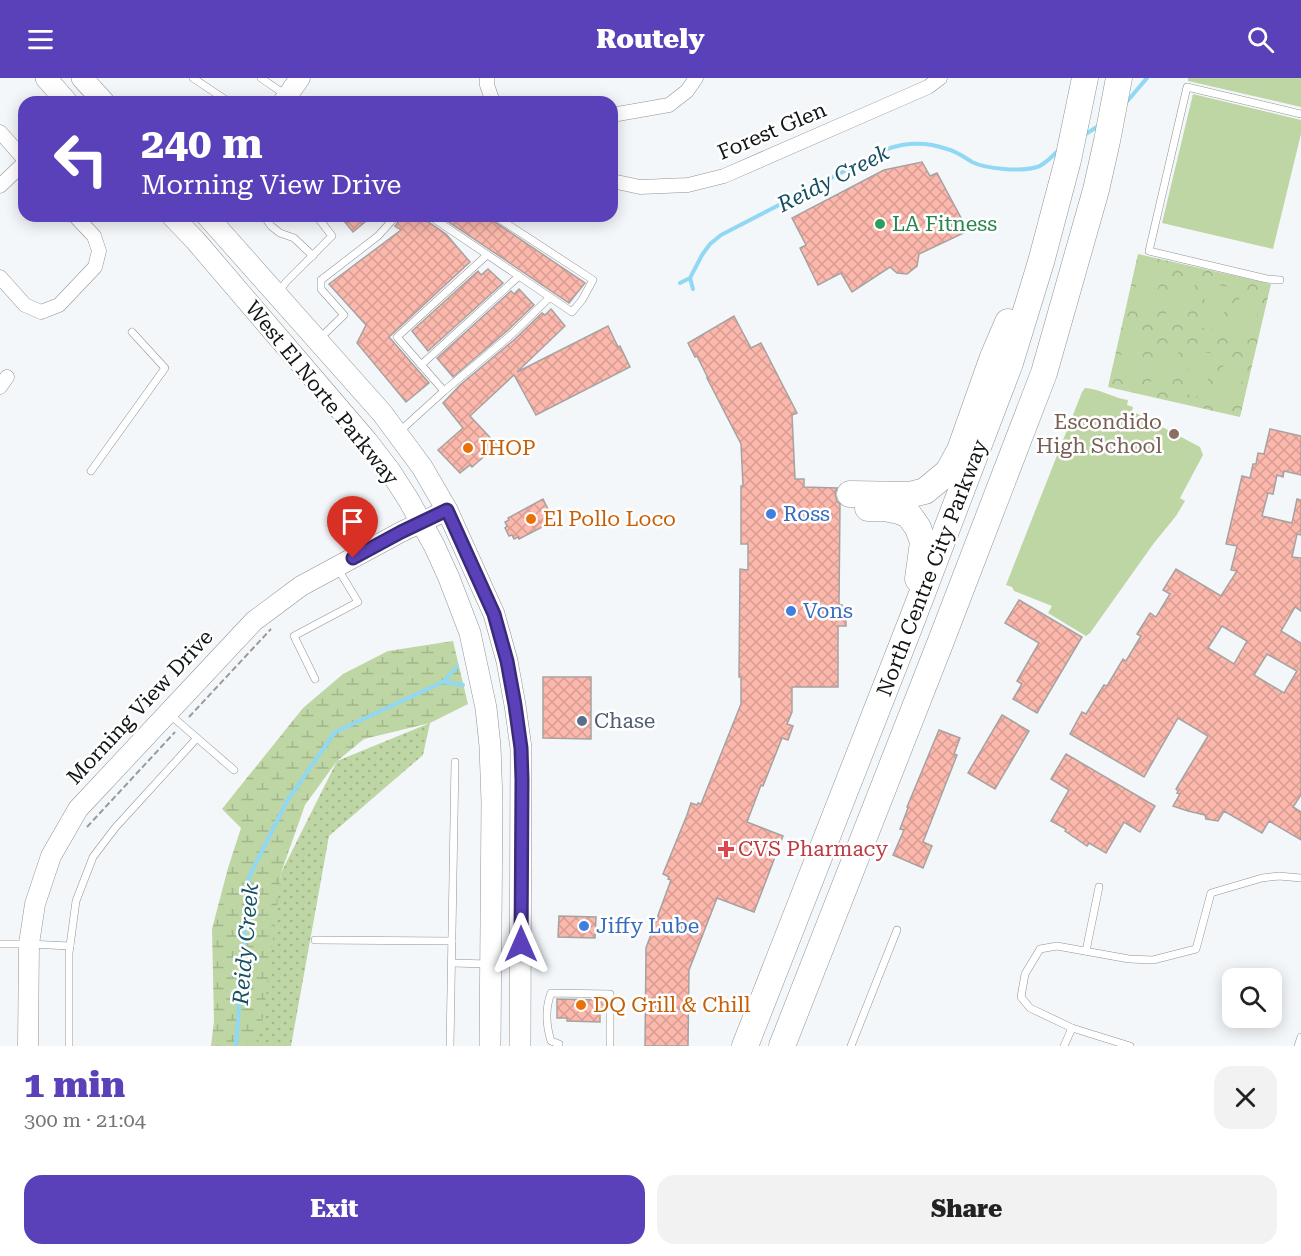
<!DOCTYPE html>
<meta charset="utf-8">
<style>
:root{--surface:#fff;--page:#f2f2f2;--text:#222;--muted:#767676;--accent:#5a41b9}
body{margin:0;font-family:"Roboto Serif",serif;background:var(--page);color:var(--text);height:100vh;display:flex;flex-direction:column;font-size:22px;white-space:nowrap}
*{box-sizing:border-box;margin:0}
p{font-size:20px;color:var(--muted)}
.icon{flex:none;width:33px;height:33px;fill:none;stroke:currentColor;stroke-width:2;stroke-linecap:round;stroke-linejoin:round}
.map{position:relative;height:968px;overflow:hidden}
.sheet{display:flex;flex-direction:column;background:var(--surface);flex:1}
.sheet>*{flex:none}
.hud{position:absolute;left:18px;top:18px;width:600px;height:126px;border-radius:18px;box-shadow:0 3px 15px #0003;background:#5a41b9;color:#fff;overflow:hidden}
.fabs{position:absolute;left:1222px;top:890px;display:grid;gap:12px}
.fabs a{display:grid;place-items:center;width:60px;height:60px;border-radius:12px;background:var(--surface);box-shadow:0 3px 15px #0003;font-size:30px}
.pin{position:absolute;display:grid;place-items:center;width:51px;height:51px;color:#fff;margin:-62px -26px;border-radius:50% 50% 50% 0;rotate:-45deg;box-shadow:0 0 6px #0007}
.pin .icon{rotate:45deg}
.me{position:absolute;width:66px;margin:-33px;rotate:0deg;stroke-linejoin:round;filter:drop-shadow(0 0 4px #0008)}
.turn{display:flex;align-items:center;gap:21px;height:126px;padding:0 24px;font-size:27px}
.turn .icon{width:78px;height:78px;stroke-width:2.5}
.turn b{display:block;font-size:42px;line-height:51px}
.round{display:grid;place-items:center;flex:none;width:63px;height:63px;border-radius:18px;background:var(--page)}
.overview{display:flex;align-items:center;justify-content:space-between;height:102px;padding:0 24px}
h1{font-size:36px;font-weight:800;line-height:45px;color:var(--accent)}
.cta{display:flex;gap:12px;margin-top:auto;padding:12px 24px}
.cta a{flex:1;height:69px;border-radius:18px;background:var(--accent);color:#fff;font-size:24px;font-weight:800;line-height:69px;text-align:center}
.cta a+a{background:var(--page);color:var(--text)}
header{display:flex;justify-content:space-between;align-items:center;height:78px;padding:0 24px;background:var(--accent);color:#fff;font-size:27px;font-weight:800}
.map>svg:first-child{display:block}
</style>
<header><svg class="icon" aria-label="menu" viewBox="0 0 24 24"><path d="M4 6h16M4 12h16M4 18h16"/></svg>Routely<svg class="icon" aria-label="search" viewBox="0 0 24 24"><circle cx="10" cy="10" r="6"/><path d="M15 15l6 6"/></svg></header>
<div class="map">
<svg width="1301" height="968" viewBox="0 0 1301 968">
<defs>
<pattern id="grass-dots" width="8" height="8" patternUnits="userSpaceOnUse" patternTransform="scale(1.5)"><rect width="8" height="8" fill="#bed5a4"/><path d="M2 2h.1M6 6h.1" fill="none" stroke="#a2b68c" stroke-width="1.8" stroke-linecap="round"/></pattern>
<pattern id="wetland-marsh" width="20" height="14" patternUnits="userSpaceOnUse" patternTransform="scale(1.5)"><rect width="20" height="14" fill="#bed5a4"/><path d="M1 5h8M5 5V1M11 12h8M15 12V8" fill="none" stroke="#a2b68c"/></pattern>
<pattern id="park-crowns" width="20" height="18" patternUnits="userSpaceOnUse" patternTransform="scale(1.5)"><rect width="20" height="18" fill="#bed5a4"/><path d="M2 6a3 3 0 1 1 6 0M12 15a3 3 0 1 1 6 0" fill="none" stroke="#a2b68c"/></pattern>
<pattern id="building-cross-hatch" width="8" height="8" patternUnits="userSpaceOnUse" patternTransform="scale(1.5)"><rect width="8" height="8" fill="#fcb8ac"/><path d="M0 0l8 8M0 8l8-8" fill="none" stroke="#d79d93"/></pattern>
</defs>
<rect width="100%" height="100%" fill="#f4f7fa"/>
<!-- grass -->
<polygon fill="url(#grass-dots)" points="430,645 423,677 329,758 291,968 256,968 281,795 337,683"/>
<!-- wetland -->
<polygon fill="url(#wetland-marsh)" points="453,563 468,626 430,645 364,661 337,683 305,727 281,795 264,933 258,968 211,968 214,943 212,851 228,790 241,750 222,731 303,630 343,596 388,573"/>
<!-- park -->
<polygon fill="url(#park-crowns)" points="1138,176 1271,206 1240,339 1108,309"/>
<!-- garden -->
<g fill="#bed5a4">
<polygon points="1188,0 1301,0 1301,29 1188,3"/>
<polygon points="1193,16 1301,42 1301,56 1273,171 1162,145"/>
<polygon points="1141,188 1162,193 1152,237 1131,232"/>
<polygon points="1175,197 1196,201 1186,245 1165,241"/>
<polygon points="1208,205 1229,209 1220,253 1199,249"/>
<polygon points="1241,212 1262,216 1252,260 1231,256"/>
<polygon points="1126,256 1147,260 1137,304 1116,299"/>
<polygon points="1159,264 1180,268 1171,312 1150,308"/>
<polygon points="1192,271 1213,276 1204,320 1183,315"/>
<polygon points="1225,279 1246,283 1237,327 1216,322"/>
<path d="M1085,310C1101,311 1113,320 1128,322L1127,327L1133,329L1132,333L1200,369L1203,377L1180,420L1185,423L1176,438L1154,465L1090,555L1086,558L1048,535L1052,528L1014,513L1012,509L1006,507L1082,314Z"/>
</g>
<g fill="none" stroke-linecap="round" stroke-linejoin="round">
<!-- stream -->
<g stroke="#90d8f3" stroke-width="4">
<polyline points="1124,27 1147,0"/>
<polyline points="1084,57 1100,47"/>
<polyline points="690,200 693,211"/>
<path d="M680,205L690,200L702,177L710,166L721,157L887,71C907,64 927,64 947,71C956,73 964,79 972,84C986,91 1021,94 1037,89C1045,87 1053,77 1059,72"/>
<polyline points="444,604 463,607"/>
<polyline points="236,968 249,799 287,723 335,654 443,604 457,589"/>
</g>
</g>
<!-- building -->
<g fill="url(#building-cross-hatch)" stroke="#a6a2a1" stroke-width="1.5" fill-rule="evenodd">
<polygon points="922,84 930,98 937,95 968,153 919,176 917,188 907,196 897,195 890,189 852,214 841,195 818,207 800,170 806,167 792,140 884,92"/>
<polygon points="340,138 372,138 353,154"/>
<polygon points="403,138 424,138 427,143 446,156 470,184 389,259 429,305 406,324 357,265 366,247 329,206 401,152 395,148"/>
<polygon points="440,138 486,138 585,205 569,225"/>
<polygon points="488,191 503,205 428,273 412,253 478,193 481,197"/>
<polygon points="519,211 534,227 507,253 453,299 437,280 511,213 514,216"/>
<polygon points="551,231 565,248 517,294 608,248 618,269 620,268 630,289 536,337 514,297 470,338 497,367 472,389 470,387 460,395 438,372 463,350 443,325 460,307 515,261 542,235 545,237"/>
<polygon points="734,238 751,270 761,265 797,335 792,337 795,401 804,401 804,409 837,410 835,416 837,423 840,426 839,527 842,527 842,538 846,538 846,548 838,548 838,609 792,609 792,634 787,646 793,648 788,662 782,660 763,708 761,707 747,744 783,758 754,834 717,820 689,892 688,968 645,968 646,870 671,802 668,801 669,799 663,796 687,737 691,725 697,727 698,725 701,726 741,626 741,599 739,599 740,491 748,492 748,466 741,466 741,408 743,408 741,366 707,300 708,300 697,278 695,279 688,265"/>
<path d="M1270,351L1301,358V397L1284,393L1283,399L1277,397L1273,416L1268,415L1262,438L1292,445L1297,421L1301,422V457L1297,456L1292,479L1301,480V533L1295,529L1281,553L1301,565V717L1293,729L1301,734V762L1269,743L1262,755L1224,733L1218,743L1206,741L1205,737L1188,733L1173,728L1180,716L1177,715L1178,713L1176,711L1208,658L1178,640L1144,699L1070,656L1082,634L1086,636L1104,607L1107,608L1123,581L1126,583L1141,558L1137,556L1150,535L1156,539L1170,516L1163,512L1176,491L1221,518L1237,493L1231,492L1237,468L1226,466L1242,398L1250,400L1253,386H1256L1258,375L1264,376ZM1222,548L1247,563L1234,586L1208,570ZM1267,576L1297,593L1284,615L1254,597Z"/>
<polygon points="543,421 554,443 519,461 518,459 514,461 512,457 509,458 505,450 507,448 505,444 509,442 508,440"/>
<polygon points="1019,522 1082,559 1037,635 1013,621 1022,606 1017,603 1039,565 1005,545"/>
<polygon points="543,599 591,599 591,661 543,660"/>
<polygon points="1002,637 1029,653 995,711 968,695"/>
<polygon points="939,652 960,660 954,676 957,677 923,764 932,768 923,790 893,777 904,752 900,751 908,730 907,729"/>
<polygon points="1066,676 1155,728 1140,754 1124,744 1106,775 1089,765 1087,768 1065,753 1066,751 1051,743 1069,712 1051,701"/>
<polygon points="559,838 596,839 595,860 558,859"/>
<polygon points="557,921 604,922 604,933 600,933 600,944 567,943 567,940 557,940"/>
</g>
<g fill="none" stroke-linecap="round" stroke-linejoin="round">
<!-- lane casing -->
<g stroke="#909395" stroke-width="8">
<g id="lane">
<polyline points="193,0 229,24"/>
<polyline points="261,0 296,24"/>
<polyline points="264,138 271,148 280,155 294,160 313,178"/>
<polyline points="430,138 572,234 582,222 593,202 495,138"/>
<polyline points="1280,202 1267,201 1149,173 1187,9 1301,36"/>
<polyline points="278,215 286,204 332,158 319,141 319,138"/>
<polyline points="319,261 344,237 321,211 321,202 378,158 396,138"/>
<polyline points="421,287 519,198"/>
<polyline points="444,313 511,257 550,219"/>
<polyline points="400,353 444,313 397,259 487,177"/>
<polyline points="91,393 165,290 132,254"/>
<polyline points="315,601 294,558 358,524 338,491"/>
<polyline points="168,635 234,692"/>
<polyline points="315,862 452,863"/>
<polyline points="0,866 29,866 70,868"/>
<polyline points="1086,873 1099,809"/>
<polyline points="452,885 488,886"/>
<path d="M559,966L551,963C546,947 545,931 551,915L610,916V966"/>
<polyline points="69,968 69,875 76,823 93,779 115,750 197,660"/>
<polyline points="450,968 455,684"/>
<polyline points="851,968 897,852"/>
<polyline points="1064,968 1072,950"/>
<polyline points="1130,968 1072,950 1030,930 1021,919 1025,896 1040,871 1057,868 1129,881 1153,882 1196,871 1211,815 1262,800 1279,798 1301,800"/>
<polyline points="1298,968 1301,959"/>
</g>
</g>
<!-- street casing -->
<g stroke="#909395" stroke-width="15">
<g id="street">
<polyline points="487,0 487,7 493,24"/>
<polyline points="612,37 669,27 687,13 696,0"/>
<polyline points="0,54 24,81"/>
<polyline points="612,103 640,109 688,107 724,98 928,9 940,0"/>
<polyline points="0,108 24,85"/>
<polyline points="0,199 25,227 41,234 59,227 95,189 99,173 94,158 75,138"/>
<polyline points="0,309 7,299"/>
</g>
</g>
<!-- secondary casing -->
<g stroke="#909395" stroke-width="21">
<g id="secondary">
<polyline points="283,24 300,0"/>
<polyline points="28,968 29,866 35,826 51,778 78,731 254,543 301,508 401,454 447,432"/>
</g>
</g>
<!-- primary casing -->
<g stroke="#909395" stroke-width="22">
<g id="primary">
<polyline points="46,0 67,24"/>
<polyline points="82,0 104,24"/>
<polyline points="172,138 195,162 325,314 367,363 390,393 408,421 434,467 449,500 470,555 486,630 490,668 492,724 490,968"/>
<polyline points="207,138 382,335 422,389 447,432 494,536 507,583 515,627 521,670 520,968"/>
</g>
</g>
<!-- highway casing -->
<g stroke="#909395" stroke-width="27">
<g id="highway">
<polyline points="850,416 909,417 925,413 948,394 960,372 993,279 1008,244"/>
<polyline points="868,430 885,430 899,433 909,437 918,450 923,464 918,501"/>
<polyline points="745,968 912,542 1010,285 1041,184 1068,82 1085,0"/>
<polyline points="782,968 941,563 1044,295 1096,112 1107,63 1119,0"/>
</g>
</g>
<!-- path -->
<g stroke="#979a9c" stroke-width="2" stroke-dasharray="6 3" stroke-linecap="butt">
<polyline points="189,639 271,551"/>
<polyline points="87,749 175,654"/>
</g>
<!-- lane -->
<use href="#lane" stroke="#fff" stroke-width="7"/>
<!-- street -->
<use href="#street" stroke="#fff" stroke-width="14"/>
<!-- secondary -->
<use href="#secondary" stroke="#fff" stroke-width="20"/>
<!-- primary -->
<use href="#primary" stroke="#fff" stroke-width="21"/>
<!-- highway -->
<use href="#highway" stroke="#fff" stroke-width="26"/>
</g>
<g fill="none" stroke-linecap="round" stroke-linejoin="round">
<!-- route casing -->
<g stroke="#3a2a78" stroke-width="15">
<polyline id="route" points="353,480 401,454 447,432 494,536 507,583 515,627 521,670 522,702 521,866"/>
</g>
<!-- route -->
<use href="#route" stroke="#5a41b9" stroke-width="10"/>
</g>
<!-- markers -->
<circle fill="#2e9e5b" stroke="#fff" stroke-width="2" cx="880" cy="146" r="6"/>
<circle fill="#8d6e63" stroke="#fff" stroke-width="2" cx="1174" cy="356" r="6"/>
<g fill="#e8710a" stroke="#fff" stroke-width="2">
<circle cx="468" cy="370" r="6"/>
<circle cx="531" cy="441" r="6"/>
<circle cx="581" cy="927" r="6"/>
</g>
<g fill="#3f7fe0" stroke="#fff" stroke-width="2">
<circle cx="771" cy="436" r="6"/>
<circle cx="791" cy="533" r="6"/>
<circle cx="584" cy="848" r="6"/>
</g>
<circle fill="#5c6f8a" stroke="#fff" stroke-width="2" cx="582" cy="643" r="6"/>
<path fill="#e0444e" stroke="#fff" stroke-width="2" d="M723 762h6v6h6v6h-6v6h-6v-6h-6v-6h6z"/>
<g text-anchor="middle" stroke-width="5" stroke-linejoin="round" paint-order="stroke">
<!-- street labels -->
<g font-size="21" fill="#121414" stroke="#fff">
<text transform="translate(772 53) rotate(-23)" y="7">Forest Glen</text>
<text transform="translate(322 315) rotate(51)" y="7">West El Norte Parkway</text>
<text transform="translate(932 490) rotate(-69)" y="7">North Centre City Parkway</text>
<text transform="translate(140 629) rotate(-47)" y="7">Morning View Drive</text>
</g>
<!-- leisure labels -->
<g font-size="21" fill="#27864d" stroke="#fff" text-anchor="start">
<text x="892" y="153">LA Fitness</text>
</g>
<!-- education labels -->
<g font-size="21" fill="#785e54" stroke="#fff" text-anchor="end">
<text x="1162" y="351">Escondido<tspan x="1162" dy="24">High School</tspan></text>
</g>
<!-- food labels -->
<g font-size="21" fill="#c56008" stroke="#fff" text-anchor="start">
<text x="480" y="377">IHOP</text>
<text x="543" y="448">El Pollo Loco</text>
<text x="593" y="934">DQ Grill &amp; Chill</text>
</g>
<!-- shop labels -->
<g font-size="21" fill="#366cbe" stroke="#fff" text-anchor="start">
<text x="783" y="443">Ross</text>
<text x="803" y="540">Vons</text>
<text x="596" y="855">Jiffy Lube</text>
</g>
<!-- service labels -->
<g font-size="21" fill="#4e5e75" stroke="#fff" text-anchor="start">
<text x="594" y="650">Chase</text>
</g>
<!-- health labels -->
<g font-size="21" fill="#be3a42" stroke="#fff" text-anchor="start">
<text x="738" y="778">CVS Pharmacy</text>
</g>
<!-- water labels -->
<g font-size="22" font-style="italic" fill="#135063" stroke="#fff">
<text transform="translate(833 100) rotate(-27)" y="8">Reidy Creek</text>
<text transform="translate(245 866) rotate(-85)" y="8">Reidy Creek</text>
</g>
</g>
</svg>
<div class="fabs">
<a><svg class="icon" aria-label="search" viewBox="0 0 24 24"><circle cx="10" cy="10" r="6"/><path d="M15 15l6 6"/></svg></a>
</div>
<div class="pin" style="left:353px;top:480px;background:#d93025"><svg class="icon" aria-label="arrive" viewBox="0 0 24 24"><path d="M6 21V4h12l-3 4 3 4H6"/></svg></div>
<svg class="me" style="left:521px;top:866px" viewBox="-20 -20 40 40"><path d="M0-17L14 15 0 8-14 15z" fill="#5a41b9" stroke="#fff" stroke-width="4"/></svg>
<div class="hud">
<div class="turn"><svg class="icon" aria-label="left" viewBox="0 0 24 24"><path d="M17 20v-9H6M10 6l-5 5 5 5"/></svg><div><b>240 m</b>Morning View Drive</div></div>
</div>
</div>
<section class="sheet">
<div class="overview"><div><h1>1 min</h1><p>300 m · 21:04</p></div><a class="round"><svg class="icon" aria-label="close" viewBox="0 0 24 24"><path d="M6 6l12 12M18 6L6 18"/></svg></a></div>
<div class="cta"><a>Exit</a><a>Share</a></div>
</section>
